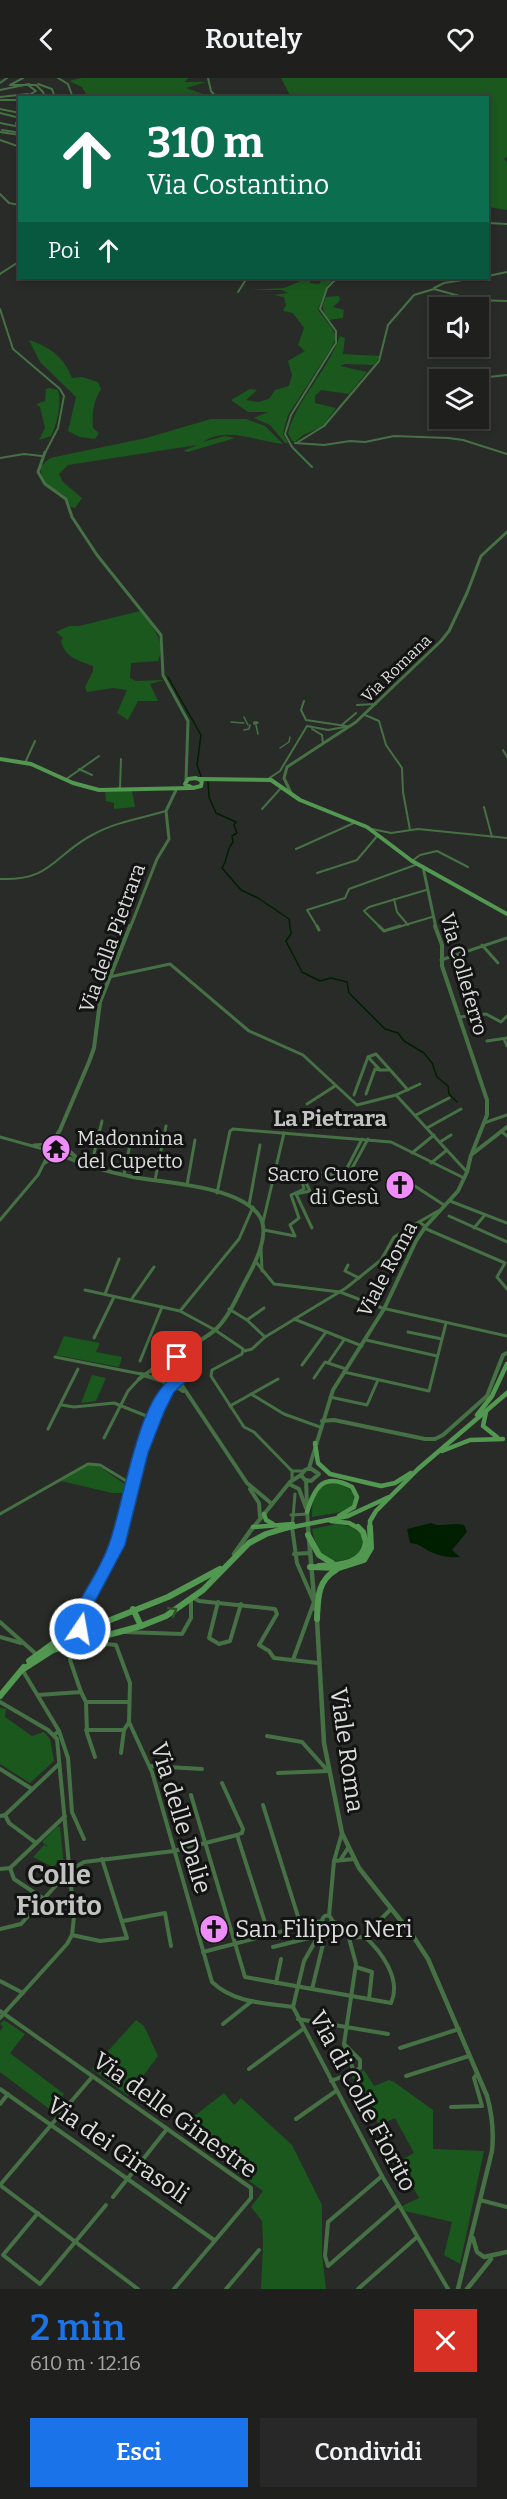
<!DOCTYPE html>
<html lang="it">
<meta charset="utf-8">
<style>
:root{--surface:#1f201e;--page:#272827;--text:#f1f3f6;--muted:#a1a3a4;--line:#3c3e3c;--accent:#1a73e8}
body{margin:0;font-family:Bitter,serif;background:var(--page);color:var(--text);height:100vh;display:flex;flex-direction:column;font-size:22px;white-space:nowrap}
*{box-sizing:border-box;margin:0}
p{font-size:20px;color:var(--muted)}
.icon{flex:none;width:33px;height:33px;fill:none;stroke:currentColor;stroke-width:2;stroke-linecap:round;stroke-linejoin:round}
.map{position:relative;height:2211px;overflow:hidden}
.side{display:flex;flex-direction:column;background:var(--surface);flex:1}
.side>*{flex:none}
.banner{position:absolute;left:18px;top:18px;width:471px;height:183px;border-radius:0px;box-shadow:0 3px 9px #0003,0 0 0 2px var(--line);background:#0b6e4f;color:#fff;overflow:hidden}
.fabs{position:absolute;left:429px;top:219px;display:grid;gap:12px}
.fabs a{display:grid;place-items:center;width:60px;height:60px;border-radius:0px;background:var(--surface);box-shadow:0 3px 9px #0003,0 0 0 2px var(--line);font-size:30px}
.pin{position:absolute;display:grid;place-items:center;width:51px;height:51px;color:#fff;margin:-26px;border-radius:12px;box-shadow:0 3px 9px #0006}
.me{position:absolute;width:66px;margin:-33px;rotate:12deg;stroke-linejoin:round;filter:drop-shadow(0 0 4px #0008)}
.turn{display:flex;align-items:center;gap:21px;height:126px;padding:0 30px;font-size:27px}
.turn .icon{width:78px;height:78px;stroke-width:2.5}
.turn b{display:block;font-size:42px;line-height:51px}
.then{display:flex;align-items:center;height:57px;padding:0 30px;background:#0003;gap:12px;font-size:22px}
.round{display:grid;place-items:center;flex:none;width:63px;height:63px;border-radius:0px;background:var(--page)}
.summary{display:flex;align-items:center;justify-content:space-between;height:102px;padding:0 30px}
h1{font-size:36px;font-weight:600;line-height:45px;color:var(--accent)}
.action{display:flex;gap:12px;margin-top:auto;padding:12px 30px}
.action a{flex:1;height:69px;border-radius:0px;background:var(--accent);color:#fff;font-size:24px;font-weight:600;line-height:69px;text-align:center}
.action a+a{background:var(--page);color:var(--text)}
header{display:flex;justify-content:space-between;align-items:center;height:78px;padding:0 30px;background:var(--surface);font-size:27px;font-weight:600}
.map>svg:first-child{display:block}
</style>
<header><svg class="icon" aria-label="back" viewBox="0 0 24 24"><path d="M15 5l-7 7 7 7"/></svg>Routely<svg class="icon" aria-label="heart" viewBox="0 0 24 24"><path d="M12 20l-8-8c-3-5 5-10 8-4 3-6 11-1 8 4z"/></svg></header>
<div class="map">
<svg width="507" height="2211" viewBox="0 0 507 2211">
<rect width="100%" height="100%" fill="#292b28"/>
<!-- green -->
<g fill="#1b581d">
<polygon points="81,0 189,0 184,4 206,4 186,10 206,17 198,20 93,19 96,17 86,16 82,9 69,3"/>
<polygon points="281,0 507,0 507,79 504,81 507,84 507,132 488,129 488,20 291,19"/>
<polygon points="297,200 311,200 310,205 319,206 323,200 334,200 327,208 318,232 332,250 336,259 332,269 288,337 283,356 288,365 285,365 270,347 254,340 268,334 248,334 231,322 250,311 257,312 246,322 258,324 269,321 275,312 289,308 292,297 288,283 305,273 298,267 304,250 293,235 283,233 286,227 284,219 274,217 288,215 282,212 250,212 284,210 301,203"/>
<path d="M339,218L340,222L333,229L344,232L343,240L329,242C322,233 321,229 326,219Z"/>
<path d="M340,258L345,260L343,276L380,278L374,287L345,286L340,288L367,294L349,316L321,312L315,318V325L336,330L322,349L303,357L295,364L292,363L288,355C298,319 328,293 340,258Z"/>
<path d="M29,262C50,269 64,279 72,300L82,299L98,304L101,311C93,325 92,334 93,350L99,355L95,361L80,359L68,353L76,319L40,284Z"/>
<path d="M49,310L58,312C62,324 57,347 51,358L39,362L45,350L40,329L36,326L45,323L46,311Z"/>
<path d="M211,341H246L265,348L283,366C257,363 226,348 203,364L224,358L235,360L188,374L183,373L197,367L68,387L59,396L62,403L82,420L75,430L71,429C65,407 44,418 40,389L50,380L146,360Z"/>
<path d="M140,533C152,548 167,564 158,583L131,585L130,600L136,603L164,602L150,606L158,623H138L128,642L117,635L127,612L113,610L87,614L85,609L93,593V588C78,582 65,580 61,563L63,560L56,554L69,548H79Z"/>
<polygon points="105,713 132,713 135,729 114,731 114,725 106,723"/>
<polygon points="64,1258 100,1265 96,1274 122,1279 119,1289 56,1277"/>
<polygon points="92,1297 106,1300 96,1323 81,1325"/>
<polygon points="97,1387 126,1407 128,1415 112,1415 61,1403 84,1388"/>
<path d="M329,1405C343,1404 356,1410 354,1427L342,1434L312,1439C313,1420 310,1415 329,1405Z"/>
<path d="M336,1446C349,1447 357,1450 365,1461L361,1476C331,1489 319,1485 312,1451Z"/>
<polygon points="0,1630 6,1631 5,1639 32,1658 44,1654 50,1661 54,1683 30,1705 0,1686"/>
<polygon points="57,1749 60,1749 64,1788 58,1784 53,1789 33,1779 44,1767 49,1769 42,1764"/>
<polygon points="4,1942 25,1956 10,1975 64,2016 62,2019 67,2023 56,2036 0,1994 0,1953 3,1949 0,1946"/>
<polygon points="136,1942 144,1948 158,1978 128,2018 92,1991"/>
<polygon points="364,1992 374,2008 389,2002 394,2004 433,2032 433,2071 484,2073 460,2186 444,2177 452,2144 405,2133 402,2128 419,2120 399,2083 414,2075 395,2040 379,2047 351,1997"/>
<polygon points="224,2015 234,2027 241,2020 292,2067 322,2127 322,2176 326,2211 261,2211 263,2166 262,2143 251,2129 263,2113 189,2059 185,2045"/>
</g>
<!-- water -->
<path fill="#001f00" d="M431,1445C442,1450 452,1444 464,1447L467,1454L452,1472L460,1479C448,1480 438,1478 427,1472C420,1468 419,1466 410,1465L407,1451Z"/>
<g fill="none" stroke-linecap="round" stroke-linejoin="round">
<!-- stream -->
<g stroke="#001f00" stroke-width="1.5">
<polyline points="168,599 201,657 197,687 201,698"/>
<path d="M208,704L209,719L216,735L236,744L234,747L237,755L232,758L233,764C226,772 228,781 222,790L241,812L258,820L289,841L291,856L286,863L302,894L320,903L331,900L347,904L349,915L385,951L398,955L404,963L424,975L432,985L437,999L448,1008L449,1016L457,1024"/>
</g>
<!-- pedestrian -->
<g stroke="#467145" stroke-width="1.5">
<polyline points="244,639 248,647"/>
<polyline points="231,644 244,645"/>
<polygon points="254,644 257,644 258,645 254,646"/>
<polyline points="256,647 258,656"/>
<polyline points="244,652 249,651 250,647"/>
<polyline points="280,670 289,664 290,659"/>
</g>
<!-- minor-far2 -->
<g stroke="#467145" stroke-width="2">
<polyline points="23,0 10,7 36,7 43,14 45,20"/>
<polyline points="58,0 68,6 73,20"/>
<polyline points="208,0 211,13 217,20"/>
<polyline points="0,5 7,0"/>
<polyline points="38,6 52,11 55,20"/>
<polyline points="0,19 28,16"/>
<polyline points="24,20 36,13 28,7"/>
<polyline points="0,22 20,22"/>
<polyline points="0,31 20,35"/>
<polyline points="0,35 20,40"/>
<polyline points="0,45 15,48"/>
<polyline points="16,45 17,50 20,50"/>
<polyline points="2,52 15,54"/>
<polyline points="0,54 20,57"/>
<polyline points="0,62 20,69"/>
<polyline points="0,116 9,125 20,127"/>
<polyline points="488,145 507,146"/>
<polyline points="0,196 20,183"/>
<polyline points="488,198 507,194"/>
<polyline points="434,210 444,205 475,200"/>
<polyline points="238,214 247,200"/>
<polyline points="478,308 489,299 507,297"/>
<polyline points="298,364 324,348 379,283 388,247 414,217 434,211 474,222 507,223"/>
<polyline points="295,365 324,367 350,363 365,364 394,358 448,360 463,362 507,376"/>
<polyline points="0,380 24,376 42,378"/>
<polyline points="312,389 292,369 285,356 291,337 336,265 336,253 320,231 327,210 337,200"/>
<polyline points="304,623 301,632 306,642 346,648"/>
<polyline points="357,627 376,626"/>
<polyline points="365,637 379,643 386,667 402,690 403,714 410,752"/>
<polyline points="342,647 356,635"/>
<polyline points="312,651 322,657 323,665"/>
<polyline points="503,672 507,679"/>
<polyline points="25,685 35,663"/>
<polyline points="79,691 92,697"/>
<polyline points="268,701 280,693 307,648 328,652 350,648"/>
<polyline points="65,702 99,678"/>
<polyline points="117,711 120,709 121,681"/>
<polyline points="484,729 492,759"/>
<polyline points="262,731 281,710"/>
<polyline points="372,751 391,755 418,751 507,760"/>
<polyline points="296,771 354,745"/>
<polyline points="412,783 420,777 437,773 468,789"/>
<polyline points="317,795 357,782 378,757"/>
<path d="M0,801C53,803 54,776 94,756C116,744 142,740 166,733"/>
<polyline points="394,821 397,834 408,847"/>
<polyline points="318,850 307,832 345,820 349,811 418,786"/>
<polyline points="381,850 364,833 369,829 426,812"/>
<polyline points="395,850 432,839"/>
</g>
<!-- minor-far1 -->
<g stroke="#467145" stroke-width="3">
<polyline points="317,848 319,852"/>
<polyline points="379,848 384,853 400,848"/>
<polyline points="482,867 498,885"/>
<polyline points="460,877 466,891"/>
<polyline points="441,882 507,860"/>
<polyline points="109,899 170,886 249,953 303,977 357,1027 396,1017 467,1094"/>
<polyline points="460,939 486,936 501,944 507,938"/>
<polyline points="504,961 507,968"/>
<polyline points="487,963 507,960"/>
<polyline points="368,979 380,992 388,992"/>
<polyline points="366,1016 375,991 380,992"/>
<polyline points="354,1017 368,979 376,976 408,1012"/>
<polyline points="396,1017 420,1006"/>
<polyline points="307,1026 335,1008"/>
<polyline points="416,1037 449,1020"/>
<polyline points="484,1045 507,1037"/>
<polyline points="427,1050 461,1031"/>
<polyline points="501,1053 507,1058"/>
<polyline points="0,1059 47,1072"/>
<polyline points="440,1064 451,1057"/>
<polyline points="34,1067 51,1066"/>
<polyline points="412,1075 434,1057"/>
<polyline points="45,1085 57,1076"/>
<polyline points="431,1085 447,1072"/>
<polyline points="91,1088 102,1043"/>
<polyline points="124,1097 132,1056"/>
<polyline points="314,1097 345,1103 368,1061"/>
<polyline points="307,1098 304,1101 310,1113 296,1116 312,1150"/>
<polyline points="404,1101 444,1127"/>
<polyline points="155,1102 166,1048"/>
<polyline points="187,1107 195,1062"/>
<polyline points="217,1115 230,1053 233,1051 391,1064 464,1100"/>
<polyline points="450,1123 507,1145"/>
<polyline points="249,1127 260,1067"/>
<polyline points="449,1138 507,1164"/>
<polyline points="0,1142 38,1097 49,1075"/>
<polyline points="263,1144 284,1055"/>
<polyline points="425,1148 419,1144 438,1133"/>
<polyline points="424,1150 505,1185 497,1199 507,1211"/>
<polyline points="474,1150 484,1138"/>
<polyline points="264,1152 295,1158 290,1147 299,1140 291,1117 304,1111 301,1098 320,1095 343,1098 362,1061"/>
<polyline points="261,1170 262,1193"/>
<polyline points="256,1184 274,1206 340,1214 382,1230 507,1258"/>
<polyline points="348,1187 345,1193 359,1200"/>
<polyline points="85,1212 180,1233 215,1252 243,1271 242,1276 212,1292 211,1298 244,1349 254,1354 292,1393 292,1403"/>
<polyline points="105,1216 119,1181"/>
<polyline points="131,1222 154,1189"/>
<polyline points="229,1231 247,1242 265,1259 346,1210 381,1182 394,1159 419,1144"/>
<polyline points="180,1233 239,1161 253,1129"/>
<polyline points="294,1241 362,1268"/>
<polyline points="247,1242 264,1230"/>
<polyline points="408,1254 442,1261"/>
<polyline points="94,1260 114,1219"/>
<polyline points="366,1262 437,1278"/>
<polyline points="244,1273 252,1271 265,1259"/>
<polyline points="55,1279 141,1296"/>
<polyline points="140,1283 162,1229"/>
<polyline points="328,1285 344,1262"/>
<polyline points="302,1287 326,1254"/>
<polyline points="344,1294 429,1313 446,1245"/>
<polyline points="314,1300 325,1284 346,1291"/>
<polyline points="251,1316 284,1336 320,1349"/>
<polyline points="330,1319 367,1327 378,1302"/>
<polyline points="62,1327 74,1329 114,1325 154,1341"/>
<polyline points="230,1328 278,1301"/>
<polyline points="48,1351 78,1291"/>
<polyline points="104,1360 128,1313 139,1301"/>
<polyline points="292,1393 302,1393"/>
<path d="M133,1407C141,1373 149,1333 173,1307"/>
<polyline points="0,1436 88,1386 100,1387 133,1407 121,1451"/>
<polyline points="291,1437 307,1436"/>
<polyline points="292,1451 295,1416"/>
</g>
<!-- minor -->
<g stroke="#467145" stroke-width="4">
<polyline points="292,1449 297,1485 314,1524 293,1582"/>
<polyline points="294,1476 309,1475"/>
<polyline points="194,1520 199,1523 275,1531 277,1536 259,1567 269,1573 274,1580 318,1585"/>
<polyline points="218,1524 209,1560 219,1566 230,1563 241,1526"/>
<polyline points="0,1544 36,1576"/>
<polyline points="125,1554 182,1556 191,1540 191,1522"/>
<polyline points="0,1559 21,1565"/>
<path d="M62,1559C88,1529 110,1487 121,1449"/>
<polyline points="23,1593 59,1653"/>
<polyline points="81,1614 70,1582 71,1578 107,1566 116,1567 130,1605 129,1644 124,1652 121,1675"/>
<polyline points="38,1617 81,1614 86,1624 129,1624"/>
<polyline points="0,1624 48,1652 57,1661 74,1839 72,1857 67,1866 0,1940"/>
<polyline points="86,1624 87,1655 95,1679"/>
<path d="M129,1644L152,1694L212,1904C234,1925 264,1925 293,1929"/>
<polyline points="86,1652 124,1652"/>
<polyline points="54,1657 59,1653 68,1680 72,1734 84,1761"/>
<polyline points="267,1658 302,1664 328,1693"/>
<polyline points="150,1688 202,1691"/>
<polyline points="0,1691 32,1711"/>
<polyline points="278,1695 328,1693"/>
<polyline points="222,1705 243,1751 242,1755 237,1757 269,1857"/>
<path d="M191,1717L245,1899L391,1925C402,1901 381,1873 364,1858"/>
<polyline points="263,1727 301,1848"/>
<polyline points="5,1737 9,1745 36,1765"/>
<polyline points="0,1738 5,1737 59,1686"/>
<polyline points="342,1755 334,1783 354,1781"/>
<polyline points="341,1781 348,1770"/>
<polyline points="10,1790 14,1801 44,1821"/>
<polyline points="0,1791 10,1790 65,1738"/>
<circle cx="327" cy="1842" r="4.5"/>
<polyline points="329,1838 334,1783"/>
<polyline points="332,1842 349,1860 356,1886 344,1966"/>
<polyline points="123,1843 165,1835 171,1868"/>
<polyline points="325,1846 304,1883 293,1929 382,2098 448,2211"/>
<polyline points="0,1851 21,1846 69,1793 84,1784 174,1773 237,1757"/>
<polyline points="72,1857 100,1863 127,1860 102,1781"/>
<polyline points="349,1860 363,1859 391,1831"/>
<polyline points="273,1869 317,1858"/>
<polyline points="203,1874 322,1843"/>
<polyline points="356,1889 372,1894 369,1921"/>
<polyline points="0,1903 23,1915"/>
<polyline points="276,1905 281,1881"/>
<polyline points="312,1911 328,1846"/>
<polyline points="0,1933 251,2110 251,2120 174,2211"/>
<polyline points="298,1941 388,1956"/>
<polyline points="223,1946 252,1923"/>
<polygon points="344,1966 360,1982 360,1990 354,1994"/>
<polyline points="400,1970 459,1951"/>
<polyline points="249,1991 303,1951"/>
<polyline points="406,1998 469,1978"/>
<polyline points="331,2003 354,1994"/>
<polyline points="0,2011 214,2162"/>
<polyline points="0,2026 8,2016"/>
<polyline points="451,2029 482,2028 474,2000 477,1996"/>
<polyline points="296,2041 336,2013"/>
<polyline points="382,2098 328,2144 325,2178 328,2188 398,2127"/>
<polyline points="0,2107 138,2211"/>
<polyline points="0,2107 92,1999"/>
<polyline points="113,2119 167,2051"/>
<polyline points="480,2122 507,2129"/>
<polyline points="38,2135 3,2177 40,2206 106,2127"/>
<polyline points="226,2211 259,2172"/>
<polyline points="358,2211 417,2159"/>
</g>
<!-- tertiary-far3 -->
<g stroke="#467145" stroke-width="2">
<polyline points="0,12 29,6"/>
<polyline points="0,231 13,271 60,311 64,318 58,350 45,375"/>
</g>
<!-- tertiary-far2 -->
<g stroke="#467145" stroke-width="3">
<polyline points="45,374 38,394 45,406 66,421 72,439 97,477 161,557 163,597 188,643 186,702"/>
<polyline points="291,715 284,700 287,689 356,644 441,563 449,553 467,515 481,478 507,454"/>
<polyline points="423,789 436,850"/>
<polyline points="130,850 157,781 169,761 166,733 176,712"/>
</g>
<!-- tertiary-far1 -->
<g stroke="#467145" stroke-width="4">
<polyline points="435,848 442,867 442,888 487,1022 487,1037 472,1075"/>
<polyline points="52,1065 60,1052 89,984 94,970 100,924 130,848"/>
<polyline points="64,1069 63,1073 57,1076 47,1072 50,1066 60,1065 78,1081"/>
<path d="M59,1076C83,1087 107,1094 133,1099C166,1105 236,1108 258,1136C272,1153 256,1184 247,1200C238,1216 230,1238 216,1251C202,1265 180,1268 172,1288L179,1303L247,1405L272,1426"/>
<polyline points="141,1296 174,1307 183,1313"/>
<polyline points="139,1301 154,1290"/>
<polyline points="161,1302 154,1297 154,1290 180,1273"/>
<polyline points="167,1303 174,1301 169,1291"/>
<polyline points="322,1343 334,1342 425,1361 435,1361 443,1357 487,1318 503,1277 507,1275"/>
<polyline points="309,1390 333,1312 384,1231 416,1163 426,1148 458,1113 467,1094 471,1077 507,1049"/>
<polygon points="310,1390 319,1396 311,1403 305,1402 301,1397 305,1392"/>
<polyline points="306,1402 308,1451"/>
<polyline points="289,1406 299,1411 306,1430"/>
<polyline points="250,1411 259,1425 260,1439"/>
<polyline points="252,1451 290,1404 301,1397"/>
</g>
<!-- tertiary -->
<g stroke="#467145" stroke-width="4.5">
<polyline points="308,1449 315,1531"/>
<polyline points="234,1476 253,1449"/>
<path d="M317,1542L324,1665L342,1755L359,1790L413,1858L428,1881L487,2018C492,2036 494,2054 492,2073L458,2211"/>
<polyline points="473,2160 477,2174 484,2179 507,2174"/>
<polyline points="467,2211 491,2181"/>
</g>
<!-- secondary-far2 -->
<g stroke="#529851" stroke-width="4">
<polyline points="0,681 31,686 73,705 99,712 191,710"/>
<polygon points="196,700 202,703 201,708 193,710 185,706 188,701"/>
<polyline points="199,701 271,702 300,722 367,749 412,783 507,836"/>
</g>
<!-- secondary-far1 -->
<g stroke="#529851" stroke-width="4.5">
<polyline points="486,1334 483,1348 497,1359"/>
<polyline points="477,1337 492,1318 507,1286"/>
<polyline points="315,1365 318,1385 330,1396 381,1408 395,1405 411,1395"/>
<polyline points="442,1373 470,1362 503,1361"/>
<path d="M307,1434C315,1408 324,1394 352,1409L357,1419L354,1429L339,1438"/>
<polyline points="264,1436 266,1442 273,1446"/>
<polyline points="331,1443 349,1445 360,1451"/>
<polyline points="253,1449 293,1446"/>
<polyline points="283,1451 348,1438 389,1419"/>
<polyline points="370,1451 370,1443 376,1433 418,1391 507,1315"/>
</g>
<!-- secondary -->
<g stroke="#529851" stroke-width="6">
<polyline points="308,1457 319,1477 332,1485"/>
<path d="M319,1488C337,1487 364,1487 366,1464L363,1454L358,1449"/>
<polyline points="310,1489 339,1490 364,1482 371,1470 370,1449"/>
<polyline points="133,1531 141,1548"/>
<path d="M317,1541C318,1521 317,1503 336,1492"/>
<polyline points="29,1583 55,1564 168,1519 220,1491"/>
<polyline points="22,1592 53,1572 141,1548 166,1538 203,1512 249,1465 266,1456 289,1449"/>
<polyline points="0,1618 24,1589"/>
</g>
</g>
<!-- one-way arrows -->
<defs><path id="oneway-chevron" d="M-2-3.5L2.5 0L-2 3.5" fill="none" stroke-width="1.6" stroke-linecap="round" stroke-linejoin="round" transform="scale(1.5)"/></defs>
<use stroke="#2f4f2e" href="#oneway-chevron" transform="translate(173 1533) rotate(-30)"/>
<!-- route -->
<path fill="#1a73e8" stroke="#114b97" stroke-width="1.5" d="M177,1273L184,1279L180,1288L185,1304L174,1314L164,1334L148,1375L125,1467L84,1544L88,1551L85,1556L80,1558L69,1554L67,1550L68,1543C81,1518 100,1493 109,1466C124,1425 136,1329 169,1302L165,1288L172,1275Z"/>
<!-- icons -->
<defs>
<g id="temple-disc" transform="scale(1.5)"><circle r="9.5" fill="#ee8cf8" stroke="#121312"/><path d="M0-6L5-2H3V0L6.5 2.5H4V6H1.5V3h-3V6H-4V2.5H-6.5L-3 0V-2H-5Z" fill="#111"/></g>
<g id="church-disc" transform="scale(1.5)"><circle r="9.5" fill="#ee8cf8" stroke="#121312"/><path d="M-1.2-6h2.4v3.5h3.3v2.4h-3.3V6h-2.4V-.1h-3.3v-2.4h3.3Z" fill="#111"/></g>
</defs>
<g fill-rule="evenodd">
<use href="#temple-disc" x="56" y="1071"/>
<use href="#church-disc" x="400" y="1107"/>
<use href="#church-disc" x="214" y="1851"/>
</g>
<g text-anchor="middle" stroke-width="6" stroke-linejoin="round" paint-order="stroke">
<!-- far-street labels -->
<g font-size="16" fill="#dbdddb" stroke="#121312">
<text transform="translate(396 590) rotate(-44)" y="6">Via Romana</text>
</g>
<!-- street labels -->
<g font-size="20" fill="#dbdddb" stroke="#121312">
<text transform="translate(112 860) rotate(-70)" y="7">Via della Pietrara</text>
<text transform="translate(464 896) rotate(74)" y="7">Via Colleferro</text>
<text transform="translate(387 1191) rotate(-62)" y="7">Viale Roma</text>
</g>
<!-- poi labels -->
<g font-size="20" fill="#dbdddb" stroke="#121312" text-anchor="start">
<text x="77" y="1067">Madonnina<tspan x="77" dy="23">del Cupetto</tspan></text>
<text x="379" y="1103" text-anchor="end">Sacro Cuore<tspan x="379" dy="23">di Gesù</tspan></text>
</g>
<!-- quarter labels -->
<g font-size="22" font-weight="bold" fill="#c0c3c0" stroke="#121312">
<text x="330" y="1048">La Pietrara</text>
</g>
<!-- near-street labels -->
<g font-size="24" fill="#dbdddb" stroke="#121312">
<text transform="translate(347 1672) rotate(82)" y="8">Viale Roma</text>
<text transform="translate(181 1740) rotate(73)" y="8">Via delle Dalie</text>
<text transform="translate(363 2023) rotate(62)" y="8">Via di Colle Fiorito</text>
<text transform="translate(175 2037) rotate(36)" y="8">Via delle Ginestre</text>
<text transform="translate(118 2072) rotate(35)" y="8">Via dei Girasoli</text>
</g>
<!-- near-poi labels -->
<g font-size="24" fill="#dbdddb" stroke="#121312" text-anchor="start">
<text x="235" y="1859">San Filippo Neri</text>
</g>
<!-- near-quarter labels -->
<g font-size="27" font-weight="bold" fill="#c0c3c0" stroke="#121312">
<text x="59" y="1806">Colle<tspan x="59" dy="31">Fiorito</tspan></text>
</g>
</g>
</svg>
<div class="fabs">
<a><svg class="icon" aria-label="sound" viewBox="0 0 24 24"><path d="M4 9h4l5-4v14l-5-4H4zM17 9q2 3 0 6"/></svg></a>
<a><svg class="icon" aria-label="layers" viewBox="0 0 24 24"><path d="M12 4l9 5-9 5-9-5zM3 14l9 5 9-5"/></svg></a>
</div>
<div class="pin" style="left:177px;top:1279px;background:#d93025"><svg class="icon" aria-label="arrive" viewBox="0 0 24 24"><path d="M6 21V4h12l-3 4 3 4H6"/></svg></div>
<svg class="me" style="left:80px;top:1551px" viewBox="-20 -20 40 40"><circle r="17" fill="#1a73e8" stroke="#fff" stroke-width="3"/><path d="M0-11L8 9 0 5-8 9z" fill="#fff"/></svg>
<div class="banner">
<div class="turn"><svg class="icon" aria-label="ahead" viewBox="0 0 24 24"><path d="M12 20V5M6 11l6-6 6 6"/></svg><div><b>310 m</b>Via Costantino</div></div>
<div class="then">Poi<svg class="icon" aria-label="ahead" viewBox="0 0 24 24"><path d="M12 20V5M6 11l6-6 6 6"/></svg></div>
</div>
</div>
<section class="side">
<div class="summary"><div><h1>2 min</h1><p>610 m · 12:16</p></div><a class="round" style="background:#d93025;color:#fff"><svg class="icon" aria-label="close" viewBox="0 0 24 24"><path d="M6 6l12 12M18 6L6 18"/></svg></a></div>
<div class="action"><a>Esci</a><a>Condividi</a></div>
</section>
